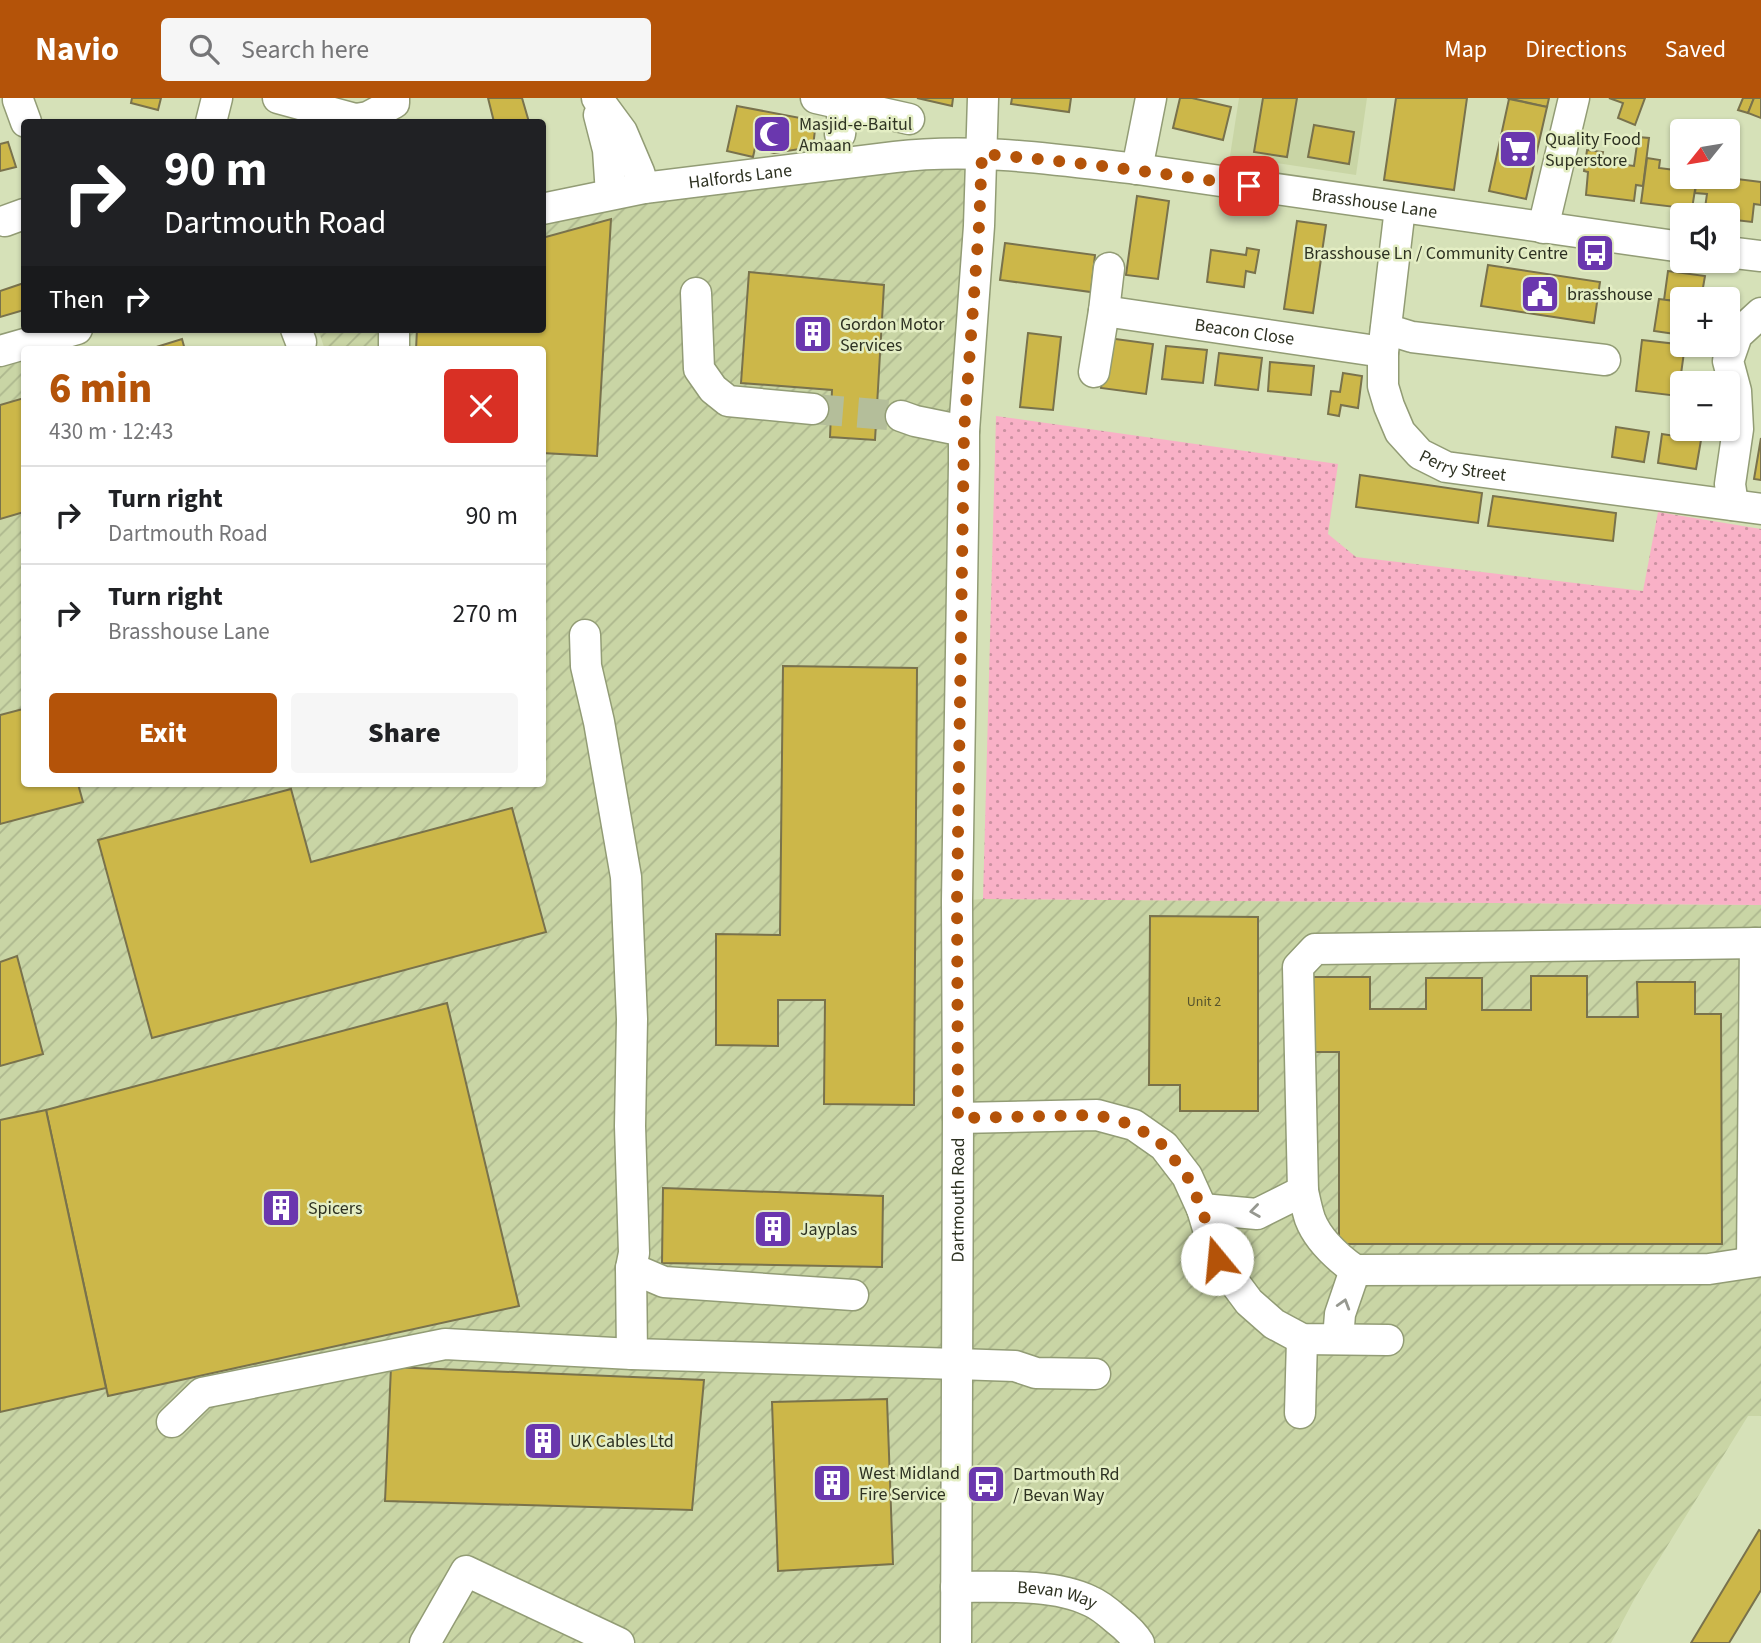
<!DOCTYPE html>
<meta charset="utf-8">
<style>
:root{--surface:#fff;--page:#f6f6f6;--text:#202124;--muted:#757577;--line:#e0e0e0;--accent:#b45309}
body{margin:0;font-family:"Source Sans 3",sans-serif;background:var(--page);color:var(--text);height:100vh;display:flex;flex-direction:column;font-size:26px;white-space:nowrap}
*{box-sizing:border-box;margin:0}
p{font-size:23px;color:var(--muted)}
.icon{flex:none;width:38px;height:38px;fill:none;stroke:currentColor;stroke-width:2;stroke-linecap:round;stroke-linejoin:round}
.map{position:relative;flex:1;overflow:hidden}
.details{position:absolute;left:21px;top:248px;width:525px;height:441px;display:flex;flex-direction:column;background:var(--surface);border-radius:7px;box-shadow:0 2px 5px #0004}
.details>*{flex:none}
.top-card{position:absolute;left:21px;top:21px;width:525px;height:214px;border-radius:7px;box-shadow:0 2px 5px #0004;background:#202124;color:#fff;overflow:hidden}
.needle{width:46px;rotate:240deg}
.tools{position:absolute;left:1670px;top:21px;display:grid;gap:14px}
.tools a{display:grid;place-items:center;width:70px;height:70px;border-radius:7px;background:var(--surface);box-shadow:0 2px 5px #0004;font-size:35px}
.pin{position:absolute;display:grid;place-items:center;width:60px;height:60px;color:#fff;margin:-30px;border-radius:14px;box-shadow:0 4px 10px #0006}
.me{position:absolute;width:77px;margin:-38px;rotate:343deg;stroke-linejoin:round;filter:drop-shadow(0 0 5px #0008)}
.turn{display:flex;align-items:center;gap:24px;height:147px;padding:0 28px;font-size:32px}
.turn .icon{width:91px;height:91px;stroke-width:2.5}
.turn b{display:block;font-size:49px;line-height:60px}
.then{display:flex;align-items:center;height:66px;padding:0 28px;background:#0003;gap:14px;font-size:26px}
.round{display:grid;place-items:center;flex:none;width:74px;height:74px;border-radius:7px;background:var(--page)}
.summary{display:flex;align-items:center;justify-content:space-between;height:119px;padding:0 28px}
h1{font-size:42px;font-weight:800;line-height:52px;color:var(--accent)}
.primary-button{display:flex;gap:14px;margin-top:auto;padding:14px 28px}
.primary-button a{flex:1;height:80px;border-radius:7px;background:var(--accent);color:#fff;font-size:28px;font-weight:800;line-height:80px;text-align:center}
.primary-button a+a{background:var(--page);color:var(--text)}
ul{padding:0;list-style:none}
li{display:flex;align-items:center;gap:21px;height:98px;padding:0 28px;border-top:2px solid var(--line)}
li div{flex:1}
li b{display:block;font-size:26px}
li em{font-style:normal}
header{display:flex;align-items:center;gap:42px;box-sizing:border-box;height:98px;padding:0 35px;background:var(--accent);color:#fff}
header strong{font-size:33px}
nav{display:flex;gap:38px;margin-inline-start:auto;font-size:24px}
.search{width:490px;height:63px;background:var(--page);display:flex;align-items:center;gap:18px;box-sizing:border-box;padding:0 24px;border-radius:7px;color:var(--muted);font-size:26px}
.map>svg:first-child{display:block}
</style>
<header>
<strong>Navio</strong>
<div class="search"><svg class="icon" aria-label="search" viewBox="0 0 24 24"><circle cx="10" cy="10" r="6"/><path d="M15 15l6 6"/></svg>Search here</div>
<nav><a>Map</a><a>Directions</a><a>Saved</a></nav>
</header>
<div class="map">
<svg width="1761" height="1545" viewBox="0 0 1761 1545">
<defs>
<pattern id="industrial-furrows" width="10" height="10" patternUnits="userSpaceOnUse" patternTransform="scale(1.75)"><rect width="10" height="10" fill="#c9d5a5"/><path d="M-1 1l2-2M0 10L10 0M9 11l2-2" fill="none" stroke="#adb78e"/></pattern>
<pattern id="grass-dots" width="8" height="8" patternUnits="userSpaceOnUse" patternTransform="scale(1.75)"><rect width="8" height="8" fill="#f9b1c7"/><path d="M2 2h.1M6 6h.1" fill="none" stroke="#ca91a1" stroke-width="1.8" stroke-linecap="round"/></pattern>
</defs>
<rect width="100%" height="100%" fill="#d6e1b8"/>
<!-- built -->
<polygon fill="#c9d5a5" points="1239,0 1367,0 1356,77 1230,58"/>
<!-- industrial -->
<polygon fill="url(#industrial-furrows)" points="982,56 957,803 983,801 1761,807 1761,1318 1748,1318 1635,1500 1611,1545 0,1545 0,253 24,252 24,686 542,686 542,252 325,252 318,231 542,231 543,111"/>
<!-- grass -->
<polygon fill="url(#grass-dots)" points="996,318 1338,366 1328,436 1356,459 1643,493 1658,414 1761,431 1761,807 983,801"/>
<!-- building -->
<g fill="#ccb749" stroke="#79724c" stroke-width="2">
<polygon points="132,0 161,0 158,12 131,5"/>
<polygon points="488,0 522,0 529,24 494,24"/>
<polygon points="917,0 953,0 952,8"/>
<polygon points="1012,0 1071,0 1069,14 1011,6"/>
<polygon points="1180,0 1192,0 1231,9 1223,42 1173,30"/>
<polygon points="1263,0 1297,0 1287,59 1254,54"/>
<polygon points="1396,0 1467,0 1454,92 1384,82"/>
<polygon points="1507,0 1549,0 1547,9"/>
<polygon points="1609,0 1645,0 1635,27 1618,20 1623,5"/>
<polygon points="1743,0 1754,0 1748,15 1738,12"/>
<polygon points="1754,0 1761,0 1761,20 1748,15"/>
<polygon points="1509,1 1547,9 1526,101 1489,93"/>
<polygon points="737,8 816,23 813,49 774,55 755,50 753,59 727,53"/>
<polygon points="1314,27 1354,34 1349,66 1308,59"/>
<polygon points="1638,39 1649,40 1643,88 1636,87 1634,103 1586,97 1588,74 1584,73 1587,52 1603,54 1601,64 1634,68"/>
<polygon points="8,44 16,69 0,73 0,46"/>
<polygon points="1647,60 1660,62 1659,70 1682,73 1682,79 1697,79 1692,111 1641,105"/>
<polygon points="1697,79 1721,79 1761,84 1761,107 1754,106 1752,124 1727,121 1727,117 1704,117 1707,96 1695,95"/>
<polygon points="1137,98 1169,103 1158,181 1126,177"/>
<polygon points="611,121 597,358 542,355 542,252 416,252 417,231 542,231 542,140"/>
<polygon points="1297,123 1326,127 1313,215 1284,211"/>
<polygon points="1005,145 1095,157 1091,194 1000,182"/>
<polygon points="1247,150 1259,152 1255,175 1246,173 1244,189 1207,184 1211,152 1246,157"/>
<polygon points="1488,167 1600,184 1594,225 1481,208"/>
<polygon points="1668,173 1705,178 1701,201 1682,201 1682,204 1664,202"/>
<polygon points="749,174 884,187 875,342 830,339 832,292 741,285"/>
<polygon points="24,185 24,212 0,219 0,193"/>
<polygon points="1659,201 1682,204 1682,237 1654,233"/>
<polygon points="1028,235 1061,239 1053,312 1020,309"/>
<polygon points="1108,240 1153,246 1146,296 1101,290"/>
<polygon points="182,241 185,252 148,252 150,251"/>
<polygon points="1642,242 1685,247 1678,298 1636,293"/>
<polygon points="1166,248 1207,252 1203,285 1162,281"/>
<polygon points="1219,255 1262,260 1258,292 1215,287"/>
<polygon points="1270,264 1314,268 1311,297 1268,293"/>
<polygon points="1343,275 1362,278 1358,310 1341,307 1339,318 1328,316 1331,293 1340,294"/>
<polygon points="24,300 24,414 0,421 0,307"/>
<polygon points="1616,329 1649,334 1644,364 1612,359"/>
<polygon points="1662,336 1701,342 1696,371 1658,365"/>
<polygon points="1761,340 1761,382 1754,381"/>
<polygon points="1360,377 1482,395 1478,425 1356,409"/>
<polygon points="1493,398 1616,415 1613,443 1488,428"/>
<polygon points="783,568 917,570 914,1007 824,1006 825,902 778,902 778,948 716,947 716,836 780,837"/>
<polygon points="23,611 24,617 24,686 78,686 83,704 0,726 0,617"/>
<polygon points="291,691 311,764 512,710 546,834 152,940 98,742"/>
<polygon points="1150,818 1258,819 1258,1013 1180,1013 1180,987 1149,987"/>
<polygon points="17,858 43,956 0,968 0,864"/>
<polygon points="1531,878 1587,878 1587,919 1638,919 1637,884 1695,884 1695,916 1721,916 1722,1146 1339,1146 1339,954 1311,954 1311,879 1370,879 1370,911 1426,911 1426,880 1482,880 1482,912 1531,912"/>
<polygon points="447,905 519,1208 108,1298 46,1012"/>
<polygon points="46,1012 106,1290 0,1314 0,1022"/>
<polygon points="663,1090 883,1098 882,1169 662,1165"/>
<polygon points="391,1269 704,1282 692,1412 385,1403"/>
<polygon points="887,1301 893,1466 778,1473 772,1304"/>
<polygon points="1759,1432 1761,1433 1761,1492 1729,1545 1691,1545"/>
</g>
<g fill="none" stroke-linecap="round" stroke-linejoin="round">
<!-- minor-tunnel -->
<polyline stroke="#b4be9a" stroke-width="30" stroke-dasharray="30 15" stroke-linecap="butt" points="813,311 901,318"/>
<!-- minor casing -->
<g stroke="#929c75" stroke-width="33">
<g id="minor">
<polyline points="278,0 355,21"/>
<polyline points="597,0 622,34 639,74 644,90"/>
<polyline points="816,0 909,21"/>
<polyline points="18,2 26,24"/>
<polyline points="599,17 608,52 611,96"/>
<polyline points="211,24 217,0"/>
<polyline points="339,24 368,19 394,5 394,0"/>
<polyline points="840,36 844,6"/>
<polyline points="1137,71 1151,0"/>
<path id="s1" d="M1400,110L1383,254V288L1389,308L1400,334L1420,356L1446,369L1761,411"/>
<path id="s2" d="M542,111L644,90L895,59C975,49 1058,62 1137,71L1682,149"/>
<polyline points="5,123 24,116"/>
<polyline points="1543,130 1574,0"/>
<polyline points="1727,154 1761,158"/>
<polyline points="696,195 699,271 713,291 728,303 813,311"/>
<path id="s3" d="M1104,213L1383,254"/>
<polyline points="296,231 301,244"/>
<polyline points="1386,231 1412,239 1605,262"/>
<polyline points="394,252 394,231"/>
<polyline points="0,253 77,231"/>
<polyline points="1094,274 1104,213 1109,170"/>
<polyline points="901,318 915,323 964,333"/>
<polyline points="1733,407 1730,386 1738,331 1736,293 1728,263 1737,237 1761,215"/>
<polyline points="585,537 586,568 599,624 626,779 632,921 630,1028 634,1155 631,1170 632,1256 957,1266 1015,1268 1036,1275 1095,1276"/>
<path d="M1761,845L1315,851L1298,869L1303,1093C1305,1102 1307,1112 1310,1121C1318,1142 1337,1159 1355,1172L1709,1171L1761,1163"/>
<polyline points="958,1020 1097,1017 1134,1027 1164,1048 1187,1078 1202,1111 1217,1161 1249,1204 1274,1226 1302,1241 1388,1242"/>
<polyline points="1202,1111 1257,1116 1303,1093"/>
<polyline points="1752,1164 1755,845"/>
<polyline points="631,1170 664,1184 853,1197"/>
<polyline points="1338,1241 1340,1216 1355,1172"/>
<polyline points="1300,1315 1302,1241"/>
<polyline points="172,1324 202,1295 445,1246 632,1256"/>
<path id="s4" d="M956,1489C996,1489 1054,1485 1090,1503C1100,1507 1109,1515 1117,1522C1126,1529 1133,1535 1139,1545"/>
<polyline points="425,1545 466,1473 619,1545"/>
<path id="s5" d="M956,1545L958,1020L957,803L964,366V333L979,128L983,0"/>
</g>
</g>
<!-- minor -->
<use href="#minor" stroke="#fff" stroke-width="30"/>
</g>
<!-- one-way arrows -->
<defs><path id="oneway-chevron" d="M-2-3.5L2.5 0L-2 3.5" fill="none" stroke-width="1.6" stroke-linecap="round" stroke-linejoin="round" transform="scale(1.75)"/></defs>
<g stroke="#969890">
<use href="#oneway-chevron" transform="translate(1255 1113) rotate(172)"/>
<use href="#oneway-chevron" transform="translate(1344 1206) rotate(-73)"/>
</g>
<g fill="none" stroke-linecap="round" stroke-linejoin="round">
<!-- route -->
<path stroke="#b45309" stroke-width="12" stroke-dasharray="0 21.6" d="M1217,1161L1202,1111L1187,1078L1164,1048L1134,1027L1097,1017L958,1020L957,803L964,334L979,128L982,56C1072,63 1160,75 1249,88"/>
</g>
<!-- icons -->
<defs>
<g id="mosque-square" transform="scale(2.0125)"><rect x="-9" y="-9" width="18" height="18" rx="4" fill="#6a37ae" stroke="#e4eec4"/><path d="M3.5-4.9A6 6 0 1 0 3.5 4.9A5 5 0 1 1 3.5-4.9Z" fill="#fff"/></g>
<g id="supermarket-square" transform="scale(2.0125)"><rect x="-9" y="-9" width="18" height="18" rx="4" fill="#6a37ae" stroke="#e4eec4"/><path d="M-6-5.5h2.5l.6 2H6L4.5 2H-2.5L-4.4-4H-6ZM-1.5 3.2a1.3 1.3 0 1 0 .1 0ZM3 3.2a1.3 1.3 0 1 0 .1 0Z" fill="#fff"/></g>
<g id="bus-square" transform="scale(2.0125)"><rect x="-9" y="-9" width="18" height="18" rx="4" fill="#6a37ae" stroke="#e4eec4"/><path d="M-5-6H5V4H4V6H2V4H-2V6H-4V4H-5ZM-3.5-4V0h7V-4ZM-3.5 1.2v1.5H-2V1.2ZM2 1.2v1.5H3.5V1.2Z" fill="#fff"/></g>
<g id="civic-square" transform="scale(2.0125)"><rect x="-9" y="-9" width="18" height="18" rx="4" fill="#6a37ae" stroke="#e4eec4"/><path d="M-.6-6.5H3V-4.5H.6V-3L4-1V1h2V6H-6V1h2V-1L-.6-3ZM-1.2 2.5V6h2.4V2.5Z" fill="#fff"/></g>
<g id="building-square" transform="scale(2.0125)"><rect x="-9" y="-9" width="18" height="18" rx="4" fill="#6a37ae" stroke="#e4eec4"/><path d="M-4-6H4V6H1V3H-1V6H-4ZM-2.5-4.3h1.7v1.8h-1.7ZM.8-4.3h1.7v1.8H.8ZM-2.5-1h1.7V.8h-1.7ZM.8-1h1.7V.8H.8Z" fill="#fff"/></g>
</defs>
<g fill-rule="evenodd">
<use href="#mosque-square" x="772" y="36"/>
<use href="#supermarket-square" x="1518" y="51"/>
<use href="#bus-square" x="1595" y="155"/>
<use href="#civic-square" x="1540" y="196"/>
<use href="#building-square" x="813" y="236"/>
<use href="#building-square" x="281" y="1110"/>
<use href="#building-square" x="773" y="1131"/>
<use href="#building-square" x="543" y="1343"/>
<use href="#building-square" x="832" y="1385"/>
<use href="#bus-square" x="986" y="1386"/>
</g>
<g text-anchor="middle" stroke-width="5" stroke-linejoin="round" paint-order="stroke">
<!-- number labels -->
<g font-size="14" fill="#56532c">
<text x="1204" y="908">Unit 2</text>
</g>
<!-- poi labels -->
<g font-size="18" fill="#2e3222" stroke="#e4eec4" text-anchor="start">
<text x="799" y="32">Masjid-e-Baitul<tspan x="799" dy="21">Amaan</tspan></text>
<text x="1545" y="47">Quality Food<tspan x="1545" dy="21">Superstore</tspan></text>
<text x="1568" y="161" text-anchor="end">Brasshouse Ln / Community Centre</text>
<text x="1567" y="202">brasshouse</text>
<text x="840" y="232">Gordon Motor<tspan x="840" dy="21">Services</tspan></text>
<text x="308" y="1116">Spicers</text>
<text x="800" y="1137">Jayplas</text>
<text x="570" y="1349">UK Cables Ltd</text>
<text x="859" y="1381">West Midland<tspan x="859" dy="21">Fire Service</tspan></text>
<text x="1013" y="1382">Dartmouth Rd<tspan x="1013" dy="21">/ Bevan Way</tspan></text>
</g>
<!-- street labels -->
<g font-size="18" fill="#2e3222" stroke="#e4eec4">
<text dy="6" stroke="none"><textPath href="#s2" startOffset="201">Halfords Lane</textPath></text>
<text dy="6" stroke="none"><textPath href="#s2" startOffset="840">Brasshouse Lane</textPath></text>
<text dy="6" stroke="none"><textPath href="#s3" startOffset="142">Beacon Close</textPath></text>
<text dy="6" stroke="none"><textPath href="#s1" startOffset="303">Perry Street</textPath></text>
<text dy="6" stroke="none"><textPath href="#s5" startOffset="443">Dartmouth Road</textPath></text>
<text dy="6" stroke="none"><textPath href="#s4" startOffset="102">Bevan Way</textPath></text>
</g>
</g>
</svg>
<div class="tools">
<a><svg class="needle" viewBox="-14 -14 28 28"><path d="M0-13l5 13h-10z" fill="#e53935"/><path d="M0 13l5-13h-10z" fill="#757577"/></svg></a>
<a><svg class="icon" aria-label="sound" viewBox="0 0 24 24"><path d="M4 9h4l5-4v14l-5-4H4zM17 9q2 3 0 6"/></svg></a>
<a>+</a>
<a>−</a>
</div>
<div class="pin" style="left:1249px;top:88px;background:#d93025"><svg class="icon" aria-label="arrive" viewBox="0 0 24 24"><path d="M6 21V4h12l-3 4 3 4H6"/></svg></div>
<svg class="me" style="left:1217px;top:1161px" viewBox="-20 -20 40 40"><circle r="19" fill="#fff"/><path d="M0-13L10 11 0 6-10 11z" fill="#b45309"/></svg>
<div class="top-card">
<div class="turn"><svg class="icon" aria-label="right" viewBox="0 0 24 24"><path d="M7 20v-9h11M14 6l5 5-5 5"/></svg><div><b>90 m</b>Dartmouth Road</div></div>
<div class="then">Then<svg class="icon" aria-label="right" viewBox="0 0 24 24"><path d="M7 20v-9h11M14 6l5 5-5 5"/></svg></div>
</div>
<section class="details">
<div class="summary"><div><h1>6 min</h1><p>430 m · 12:43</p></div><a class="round" style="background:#d93025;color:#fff"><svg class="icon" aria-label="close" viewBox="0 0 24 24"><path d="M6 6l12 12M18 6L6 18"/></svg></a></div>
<ul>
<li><svg class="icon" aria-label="right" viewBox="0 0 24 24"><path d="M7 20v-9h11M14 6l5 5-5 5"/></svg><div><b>Turn right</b><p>Dartmouth Road</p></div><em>90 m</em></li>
<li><svg class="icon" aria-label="right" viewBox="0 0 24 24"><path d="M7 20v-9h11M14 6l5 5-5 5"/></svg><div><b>Turn right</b><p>Brasshouse Lane</p></div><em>270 m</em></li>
</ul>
<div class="primary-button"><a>Exit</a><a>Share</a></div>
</section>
</div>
